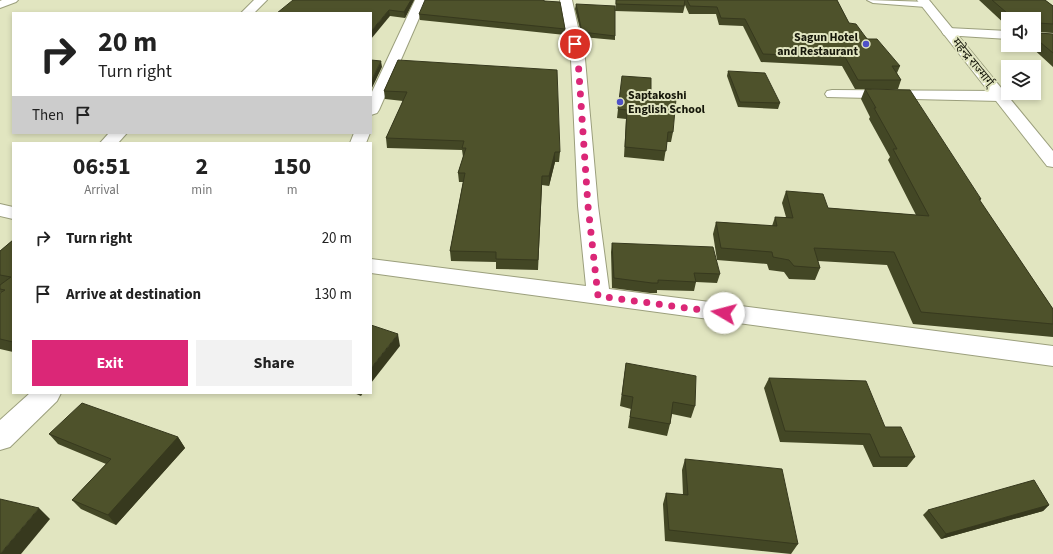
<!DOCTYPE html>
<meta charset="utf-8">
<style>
:root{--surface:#fff;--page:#f2f2f2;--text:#222;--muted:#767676;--accent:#db2777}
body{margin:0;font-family:"Source Sans 3","Noto Sans Devanagari",sans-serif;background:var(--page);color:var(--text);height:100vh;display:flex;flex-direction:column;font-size:15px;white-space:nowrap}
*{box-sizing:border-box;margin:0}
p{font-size:13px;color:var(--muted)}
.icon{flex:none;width:22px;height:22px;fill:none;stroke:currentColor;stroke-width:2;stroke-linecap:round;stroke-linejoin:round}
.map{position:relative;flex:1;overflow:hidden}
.details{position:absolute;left:12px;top:142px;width:360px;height:252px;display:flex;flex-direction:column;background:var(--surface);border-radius:0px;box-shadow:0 2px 6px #0003}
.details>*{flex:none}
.hud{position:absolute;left:12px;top:12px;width:360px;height:122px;border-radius:0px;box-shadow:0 2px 6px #0003;background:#fff;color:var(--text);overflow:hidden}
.fabs{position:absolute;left:1001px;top:12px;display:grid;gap:8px}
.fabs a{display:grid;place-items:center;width:40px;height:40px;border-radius:0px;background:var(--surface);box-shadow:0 2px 6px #0003;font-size:20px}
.pin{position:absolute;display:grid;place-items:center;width:34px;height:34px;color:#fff;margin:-17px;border:2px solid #fff;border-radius:50%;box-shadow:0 1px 4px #0007}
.me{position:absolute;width:44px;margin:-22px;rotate:278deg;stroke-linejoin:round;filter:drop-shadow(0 0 3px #0008)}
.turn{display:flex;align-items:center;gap:14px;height:84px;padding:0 20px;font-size:18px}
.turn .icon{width:52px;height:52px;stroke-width:2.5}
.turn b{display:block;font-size:28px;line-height:34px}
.then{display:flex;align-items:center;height:38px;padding:0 20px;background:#0003;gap:8px;font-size:15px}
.eta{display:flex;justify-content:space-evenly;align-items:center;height:68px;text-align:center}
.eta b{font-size:24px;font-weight:700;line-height:28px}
.button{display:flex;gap:8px;margin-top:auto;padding:8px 20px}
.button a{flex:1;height:46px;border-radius:0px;background:var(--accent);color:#fff;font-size:16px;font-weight:700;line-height:46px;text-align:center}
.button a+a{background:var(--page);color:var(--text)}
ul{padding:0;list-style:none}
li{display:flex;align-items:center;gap:12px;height:56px;padding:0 20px}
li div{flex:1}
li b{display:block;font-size:15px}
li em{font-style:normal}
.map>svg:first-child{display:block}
</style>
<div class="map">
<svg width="1053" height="554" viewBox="0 0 1053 554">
<rect width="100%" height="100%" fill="#e1e5c0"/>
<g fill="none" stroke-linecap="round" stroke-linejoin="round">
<!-- street casing -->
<g stroke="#9b9f7c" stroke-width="2">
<g id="street">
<polygon points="2,0 18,0 16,2 0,8 0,1"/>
<polygon points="254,0 267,0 254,13 241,13"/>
<polygon points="415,0 427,0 379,110 377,113 371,115 371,94"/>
<polygon points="560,0 572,0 585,59 598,206 609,289 1053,346 1053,366 371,273 371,259 586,286 578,206 571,59"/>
<polygon points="867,0 930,2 932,4 926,7 873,3"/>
<polygon points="948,28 1008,31 1008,39 944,35 942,32"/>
<polygon points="832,90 1000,91 1005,93 1008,96 1005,99 1000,101 827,97 825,94 827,91"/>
<polygon points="109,133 127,133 118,143 100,143"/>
<polygon points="354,133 370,133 366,143 350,143"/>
<polygon points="0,204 13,207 13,219 0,216"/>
<polygon points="30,393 61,393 57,401 10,447 0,450 0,420"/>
</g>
</g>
<!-- highway casing -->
<g stroke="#9b9f7c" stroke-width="2">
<polygon id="highway" points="917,0 929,0 1053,151 1053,167 1047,166"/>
</g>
<!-- street -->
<use href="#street" fill="#fff" fill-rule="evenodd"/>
<!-- highway -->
<use href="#highway" fill="#fff" fill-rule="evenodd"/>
</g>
<!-- wall -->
<g fill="#434725">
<polygon points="414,0 405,18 390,16 371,13"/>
<polygon points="616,0 837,0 849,23 900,66 897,73 901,80 898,89 871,89 981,199 980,201 1053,309 1053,337 913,324 887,265 818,261 820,268 815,280 789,279 784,272 769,270 767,264 717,260 713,234 716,222 772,226 775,217 786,217 782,203 786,191 828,208 916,215 888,160 890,157 869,119 870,117 861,99 865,89 855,89 842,66 761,62 743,26 719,25 716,14 689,14 685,5 683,13 615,11"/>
<polygon points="979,0 1045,0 1053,6 1053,33 1038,32 1038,33 1053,34 1053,67 1029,45 1034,45 1034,19 1008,19 1008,27"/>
<polygon points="546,1 565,29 565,35 420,20 419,14"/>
<polygon points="576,4 615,36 615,40 582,37 575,9"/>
<polygon points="398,60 560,152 559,162 555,162 549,186 542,185 538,270 496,269 496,262 451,261 450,251 463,182 459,182 458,173 463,157 462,150 387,148 386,138 403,101 385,99 384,91"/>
<polygon points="728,71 780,103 778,109 738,107 727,76"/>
<polygon points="651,96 673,132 671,142 667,142 664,161 624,157 626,119 617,118 618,109"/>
<polygon points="13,240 13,352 0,349 0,293 1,293 0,292 0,251"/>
<polygon points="612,243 720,274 717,283 696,282 694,291 657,290 657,293 650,293 612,288 611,252"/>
<polygon points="626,363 695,406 691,418 672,414 670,424 667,436 628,428 631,409 620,406"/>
<polygon points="769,378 885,427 915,457 907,467 873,467 863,445 780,442 764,388"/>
<polygon points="354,393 363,393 361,396"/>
<polygon points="49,434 178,437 185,448 116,525 81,509 72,500 106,464 58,444"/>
<polygon points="685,459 798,544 791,554 665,541 663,504 666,493 683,495 682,470"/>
<polygon points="1049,505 1043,511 941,539 923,515 928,510"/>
</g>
<!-- shaded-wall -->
<g fill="#37391e">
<polygon points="411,0 414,0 405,18 404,12"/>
<polygon points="389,10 390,16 371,39 371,31"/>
<polygon points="381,61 382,67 371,90 371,81"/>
<polygon points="555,152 555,162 549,186 549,176"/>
<polygon points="398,334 400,346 371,383 371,368"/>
<polygon points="178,437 185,448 116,525 108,515"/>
<polygon points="1049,505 1043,511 941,539 946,534"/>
<polygon points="39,508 50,519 21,554 0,554"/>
</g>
<!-- building -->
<g fill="#4e522b" stroke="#37391e">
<polygon points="293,0 411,0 404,12 389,10 371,31 371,13 277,13"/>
<polygon points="425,0 544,0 544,1 560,2 565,29 419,14"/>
<polygon points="616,0 685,0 684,6 616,4"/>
<polygon points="687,0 837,0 849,23 856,24 867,39 877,39 900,66 892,66 901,80 858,80 845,57 763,54 745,19 721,18 717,7 690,6"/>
<polygon points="992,0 1045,0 1053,6 1053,24 1038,23 1038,33 1053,34 1053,53 1034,37 1034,19 1014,19"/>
<polygon points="576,4 615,6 615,36 582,32"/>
<polygon points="371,60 381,61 371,81"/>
<polygon points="398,60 557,70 560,152 555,152 549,176 542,176 538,260 496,259 496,252 450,251 465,173 458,173 466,148 462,148 464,141 386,138 407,92 384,91"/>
<polygon points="728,71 765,73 780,103 740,102"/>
<polygon points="622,76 651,78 651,96 676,99 673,132 668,132 666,151 625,147 627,110 618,109"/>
<polygon points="865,89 910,90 981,199 979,199 1053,309 1053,324 921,312 894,252 814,248 820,268 794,266 789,260 773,257 772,252 721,248 716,222 777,226 775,217 793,218 786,191 823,194 828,208 929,216 893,149 897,149 874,108 876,108"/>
<polygon points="13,240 13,342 0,339 0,293 5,290 0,289 0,285 11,277 0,275 0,251"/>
<polygon points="612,243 713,247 720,274 694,273 696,282 658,280 658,283 652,283 614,278"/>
<polygon points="371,325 398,334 371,368"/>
<polygon points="626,363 696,376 695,406 673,402 670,424 630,417 633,397 622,395"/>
<polygon points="769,378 866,381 885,427 901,427 915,457 880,457 870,434 785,431"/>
<polygon points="82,403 178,437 108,515 72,500 111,459 49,434"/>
<polygon points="685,459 782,469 798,544 669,530 666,493 688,495"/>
<polygon points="1034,480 1049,505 946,534 928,510"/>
<polygon points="0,499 39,508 0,554"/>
</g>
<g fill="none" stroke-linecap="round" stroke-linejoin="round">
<!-- route -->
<polyline stroke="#db2777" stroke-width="7" stroke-dasharray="0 12.6" points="575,44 578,59 588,206 598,296 724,313"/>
</g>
<!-- markers -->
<g fill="#4f51c8" stroke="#e1e5c0" stroke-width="1.5">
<circle cx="866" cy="44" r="4"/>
<circle cx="620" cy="102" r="4"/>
</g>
<g text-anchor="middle" stroke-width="4" stroke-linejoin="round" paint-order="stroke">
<!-- far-poi labels -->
<g font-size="12" font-weight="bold" fill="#16170a" stroke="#e1e5c0" text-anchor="end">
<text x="858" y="41">Sagun Hotel<tspan x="858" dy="14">and Restaurant</tspan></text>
<text x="628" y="99" text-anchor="start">Saptakoshi<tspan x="628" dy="14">English School</tspan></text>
</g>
<!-- far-street labels -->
<g font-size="12" fill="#16170a" stroke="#e1e5c0">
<text transform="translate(973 62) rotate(51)" y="4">महेन्द्र राज्मार्ग्</text>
</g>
</g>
</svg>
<div class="fabs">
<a><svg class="icon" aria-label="sound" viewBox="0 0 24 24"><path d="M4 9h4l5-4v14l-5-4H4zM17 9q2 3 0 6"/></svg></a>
<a><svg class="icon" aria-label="layers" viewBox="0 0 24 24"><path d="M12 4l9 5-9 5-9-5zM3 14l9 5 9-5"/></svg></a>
</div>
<div class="pin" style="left:575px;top:44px;background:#d93025"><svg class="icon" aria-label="arrive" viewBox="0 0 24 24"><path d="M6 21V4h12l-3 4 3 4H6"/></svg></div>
<svg class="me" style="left:724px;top:313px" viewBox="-20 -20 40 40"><circle r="19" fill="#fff"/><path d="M0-13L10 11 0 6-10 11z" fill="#db2777"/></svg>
<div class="hud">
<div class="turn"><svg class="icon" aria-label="right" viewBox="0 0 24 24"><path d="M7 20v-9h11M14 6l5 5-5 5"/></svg><div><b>20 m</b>Turn right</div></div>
<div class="then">Then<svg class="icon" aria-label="arrive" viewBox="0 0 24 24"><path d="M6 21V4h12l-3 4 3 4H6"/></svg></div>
</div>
<section class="details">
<div class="eta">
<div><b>06:51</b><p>Arrival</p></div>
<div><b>2</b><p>min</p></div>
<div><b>150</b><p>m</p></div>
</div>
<ul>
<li><svg class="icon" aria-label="right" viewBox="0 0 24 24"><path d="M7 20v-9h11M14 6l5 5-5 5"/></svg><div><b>Turn right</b></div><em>20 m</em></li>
<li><svg class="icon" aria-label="arrive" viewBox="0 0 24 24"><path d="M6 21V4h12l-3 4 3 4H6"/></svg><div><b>Arrive at destination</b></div><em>130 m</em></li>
</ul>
<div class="button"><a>Exit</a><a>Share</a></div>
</section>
</div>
